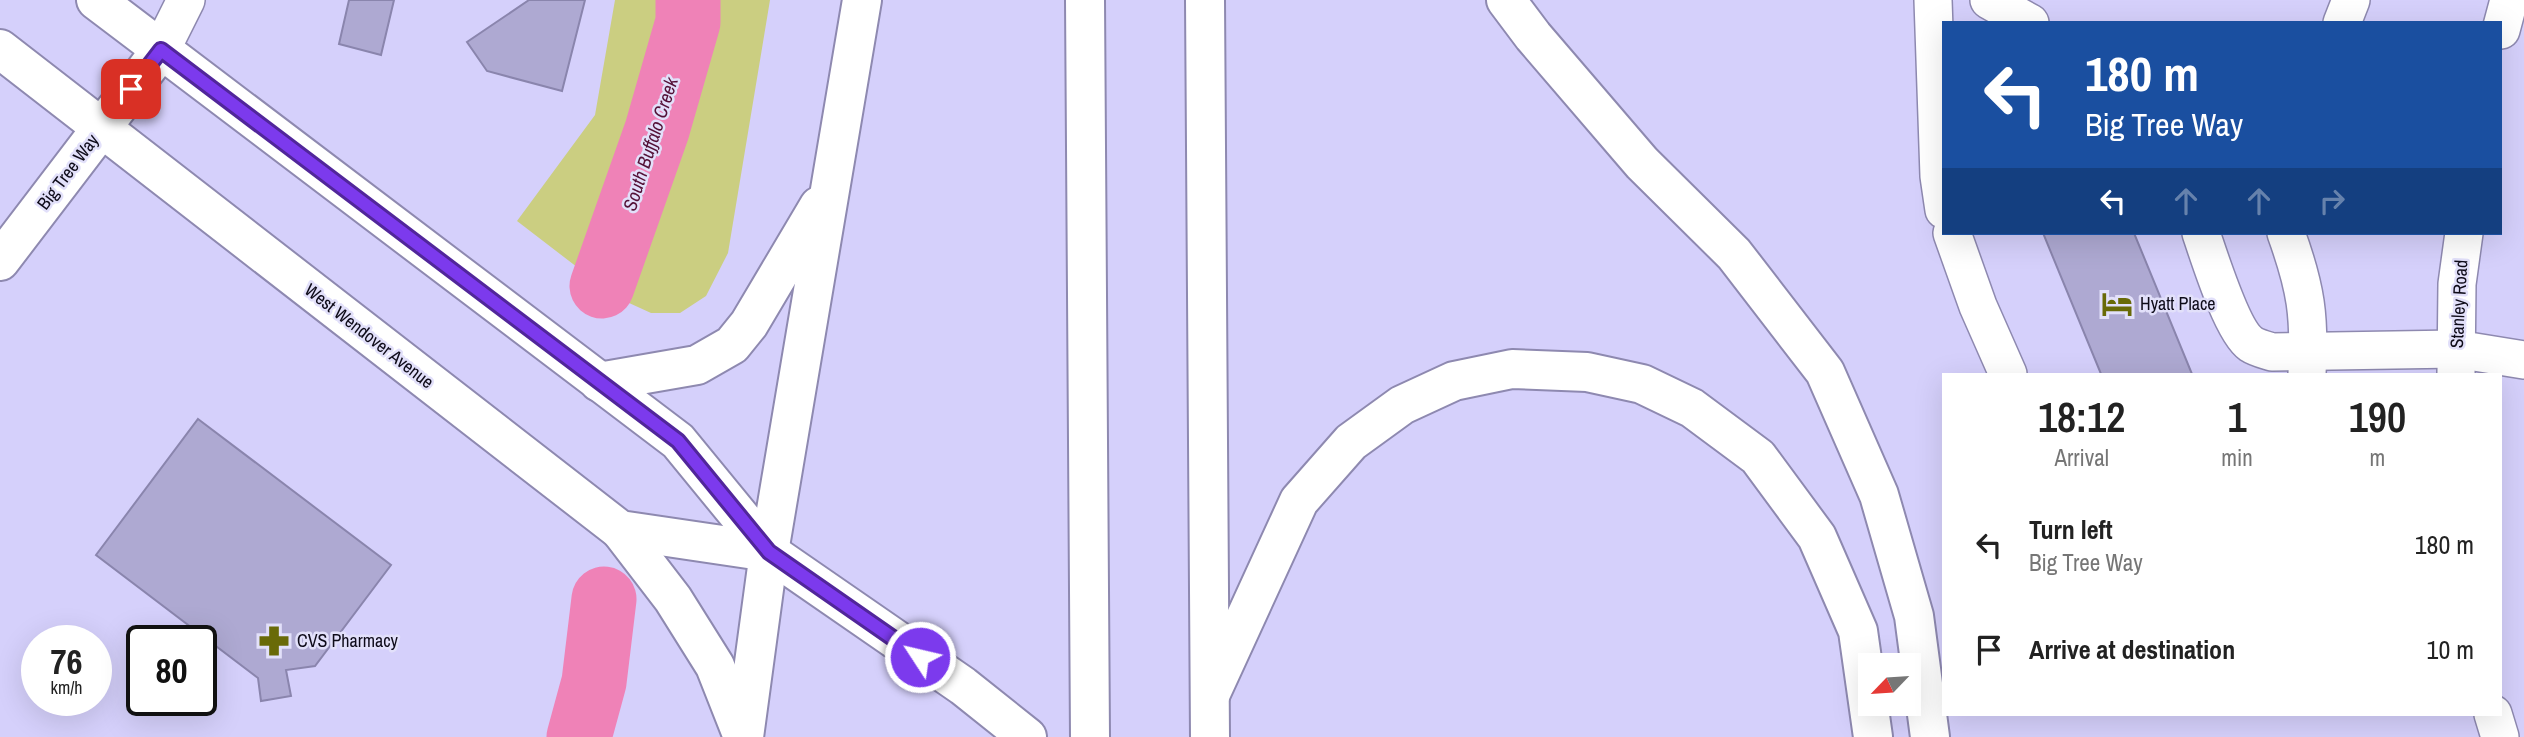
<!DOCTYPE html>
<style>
:root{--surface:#fff;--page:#f6f6f6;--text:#222;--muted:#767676}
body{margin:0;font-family:"Archivo Narrow",sans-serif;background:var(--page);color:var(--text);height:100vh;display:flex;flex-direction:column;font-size:26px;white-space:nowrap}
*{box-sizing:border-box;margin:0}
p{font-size:23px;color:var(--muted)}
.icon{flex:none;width:38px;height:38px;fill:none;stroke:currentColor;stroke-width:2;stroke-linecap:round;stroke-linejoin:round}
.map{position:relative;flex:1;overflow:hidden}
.side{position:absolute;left:1942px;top:373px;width:560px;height:343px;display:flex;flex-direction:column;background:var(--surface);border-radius:0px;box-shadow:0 7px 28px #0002}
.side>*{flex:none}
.guide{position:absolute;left:1942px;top:21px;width:560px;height:214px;border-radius:0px;box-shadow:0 7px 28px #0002;background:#1a4fa0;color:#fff;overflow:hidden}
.needle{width:46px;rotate:245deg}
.tools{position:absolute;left:1858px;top:653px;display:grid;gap:14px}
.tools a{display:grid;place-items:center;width:63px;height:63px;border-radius:0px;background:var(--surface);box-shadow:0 7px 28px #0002;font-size:35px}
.speed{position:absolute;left:21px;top:625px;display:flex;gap:14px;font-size:35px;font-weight:700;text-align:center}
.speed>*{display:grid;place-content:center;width:91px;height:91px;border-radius:50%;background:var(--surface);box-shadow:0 7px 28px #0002;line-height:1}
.speed small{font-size:18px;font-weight:400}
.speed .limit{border:4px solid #111;border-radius:10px;background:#fff;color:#111}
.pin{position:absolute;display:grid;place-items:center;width:60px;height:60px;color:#fff;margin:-30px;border-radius:14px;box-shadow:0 4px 10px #0006}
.me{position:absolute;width:77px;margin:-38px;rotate:305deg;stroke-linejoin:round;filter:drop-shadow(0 0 5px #0008)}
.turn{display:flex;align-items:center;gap:24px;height:147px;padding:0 28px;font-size:32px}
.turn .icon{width:91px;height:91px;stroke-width:2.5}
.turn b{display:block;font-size:49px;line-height:60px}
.lanes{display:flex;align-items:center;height:66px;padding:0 28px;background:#0003;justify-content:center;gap:35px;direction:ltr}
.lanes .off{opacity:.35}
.eta{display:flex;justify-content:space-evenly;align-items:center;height:119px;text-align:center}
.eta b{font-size:42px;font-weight:600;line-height:49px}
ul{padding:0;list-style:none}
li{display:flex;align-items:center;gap:21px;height:105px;padding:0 28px}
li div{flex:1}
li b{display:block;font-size:26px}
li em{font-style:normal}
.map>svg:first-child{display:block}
</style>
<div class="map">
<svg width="2524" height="737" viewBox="0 0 2524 737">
<rect width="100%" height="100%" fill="#d5d0fb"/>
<!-- green -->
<polygon fill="#cbce81" points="615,0 770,0 728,253 706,296 680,313 651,313 616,297 517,221 595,115"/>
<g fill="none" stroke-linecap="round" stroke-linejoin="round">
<!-- river -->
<g stroke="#ef82b7" stroke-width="65">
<polyline points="602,286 657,130 688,22 688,0"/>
<polyline points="579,737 594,682 604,599"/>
</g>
</g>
<!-- building -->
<g fill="#aea9d2" stroke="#8a85ad" stroke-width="2">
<polygon points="349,0 394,0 381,55 339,44"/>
<polygon points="529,0 585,0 562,91 487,71 467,42"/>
<polygon points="2043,233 2134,233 2192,374 2101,374"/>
<polygon points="198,419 391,565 315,666 286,670 291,696 261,701 258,678 96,555"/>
</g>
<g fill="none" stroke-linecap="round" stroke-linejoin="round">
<!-- minor casing -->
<g stroke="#8e89b0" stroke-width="40">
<g id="minor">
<polyline points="1933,0 1939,176 1944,210"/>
<polyline points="1989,0 2030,23"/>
<polyline points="2342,23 2351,0"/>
<polyline points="2501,30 2509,0"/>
<polyline points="161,50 186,0"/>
<polyline points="1952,233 1978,306 2008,374"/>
<path d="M2201,233C2209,256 2232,331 2251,344C2257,348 2266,350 2272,352L2456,349L2524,360"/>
<path d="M2286,233C2306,288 2310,316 2307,374"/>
<polyline points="2456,373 2457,284 2464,233"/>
<polyline points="2493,714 2500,737"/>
</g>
</g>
<!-- major casing -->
<g stroke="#8e89b0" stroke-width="42">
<polyline id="major" points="0,261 161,50"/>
</g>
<!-- highway casing -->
<g stroke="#8e89b0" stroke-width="42">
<g id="highway">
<polyline points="96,0 678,441 769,552 963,686 1027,737"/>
<polyline points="1085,0 1090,737"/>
<polyline points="1205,0 1210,737"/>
<polyline points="1506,0 1533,36 1642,163 1734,254 1825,372 1879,495 1914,616 1930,737"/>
<polyline points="0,49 620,530 769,552"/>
<polyline points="599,382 697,365 732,345 749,324 819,206"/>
<polyline points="620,530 673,599 715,666 743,737"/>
<polyline points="1210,695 1299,501 1351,442 1402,405 1454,381 1512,369 1587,372 1642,384 1692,408 1758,457 1817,537 1858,631 1873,737"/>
<polyline points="744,737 769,552 862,0"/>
</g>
</g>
<!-- minor -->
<use href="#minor" stroke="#fff" stroke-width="37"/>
<!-- major -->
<use href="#major" stroke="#fff" stroke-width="38"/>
<!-- highway -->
<use href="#highway" stroke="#fff" stroke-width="38"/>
</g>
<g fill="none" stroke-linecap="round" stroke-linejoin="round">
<!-- route casing -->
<g stroke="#51269a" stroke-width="18">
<polyline id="route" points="131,89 161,50 678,441 769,552 920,657"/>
</g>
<!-- route -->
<use href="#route" stroke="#7c3aed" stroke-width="12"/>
</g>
<!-- icons -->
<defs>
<g id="hotel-bare" transform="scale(2.415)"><path d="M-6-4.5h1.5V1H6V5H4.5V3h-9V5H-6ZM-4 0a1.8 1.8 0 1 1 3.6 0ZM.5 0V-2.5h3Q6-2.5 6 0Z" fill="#696a08" stroke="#e2e0fa" stroke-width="2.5" paint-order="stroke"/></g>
<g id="pharmacy-bare" transform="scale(2.415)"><path d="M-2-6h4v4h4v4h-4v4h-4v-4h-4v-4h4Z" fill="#696a08" stroke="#e2e0fa" stroke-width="2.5" paint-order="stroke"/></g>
</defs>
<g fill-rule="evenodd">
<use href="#hotel-bare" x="2117" y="304"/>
<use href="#pharmacy-bare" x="274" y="641"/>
</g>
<g text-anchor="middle" stroke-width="5" stroke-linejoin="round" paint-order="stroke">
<!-- street labels -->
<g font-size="18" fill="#0e0b19" stroke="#e2e0fa">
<text transform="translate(68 172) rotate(-53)" y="6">Big Tree Way</text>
<text transform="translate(2459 304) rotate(-87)" y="6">Stanley Road</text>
<text transform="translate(369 336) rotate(38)" y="6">West Wendover Avenue</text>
</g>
<!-- poi labels -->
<g font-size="18" fill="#0e0b19" stroke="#e2e0fa" text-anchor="start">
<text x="2140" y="310">Hyatt Place</text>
<text x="297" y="647">CVS Pharmacy</text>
</g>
<!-- water labels -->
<g font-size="19" font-style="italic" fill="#541137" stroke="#e2e0fa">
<text transform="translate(650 144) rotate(-72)" y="7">South Buffalo Creek</text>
</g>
</g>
</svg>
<div class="tools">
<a><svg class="needle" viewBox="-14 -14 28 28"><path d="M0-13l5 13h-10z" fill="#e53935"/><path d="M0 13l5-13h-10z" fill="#767676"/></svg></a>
</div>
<div class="speed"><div>76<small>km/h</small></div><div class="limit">80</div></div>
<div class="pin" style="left:131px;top:89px;background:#d93025"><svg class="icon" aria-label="arrive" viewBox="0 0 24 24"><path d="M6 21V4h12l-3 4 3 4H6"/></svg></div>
<svg class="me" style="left:920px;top:657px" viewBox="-20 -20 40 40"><circle r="17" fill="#7c3aed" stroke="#fff" stroke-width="3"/><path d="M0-11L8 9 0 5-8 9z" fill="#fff"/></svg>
<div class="guide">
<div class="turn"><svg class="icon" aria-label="left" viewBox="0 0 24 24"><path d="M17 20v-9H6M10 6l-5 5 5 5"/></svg><div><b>180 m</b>Big Tree Way</div></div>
<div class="lanes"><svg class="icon" aria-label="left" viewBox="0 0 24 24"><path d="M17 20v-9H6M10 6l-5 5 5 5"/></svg><svg class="icon off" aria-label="ahead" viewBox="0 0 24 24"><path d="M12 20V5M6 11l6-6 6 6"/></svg><svg class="icon off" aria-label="ahead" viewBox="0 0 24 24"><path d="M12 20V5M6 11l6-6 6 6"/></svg><svg class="icon off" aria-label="right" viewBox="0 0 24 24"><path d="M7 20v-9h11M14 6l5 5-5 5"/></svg></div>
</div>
<section class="side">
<div class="eta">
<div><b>18:12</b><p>Arrival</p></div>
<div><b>1</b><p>min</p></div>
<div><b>190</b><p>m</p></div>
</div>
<ul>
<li><svg class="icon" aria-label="left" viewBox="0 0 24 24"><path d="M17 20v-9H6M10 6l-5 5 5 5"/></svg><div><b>Turn left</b><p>Big Tree Way</p></div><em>180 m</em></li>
<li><svg class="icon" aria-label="arrive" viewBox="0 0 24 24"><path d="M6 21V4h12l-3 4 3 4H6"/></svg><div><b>Arrive at destination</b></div><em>10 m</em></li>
</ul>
</section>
</div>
